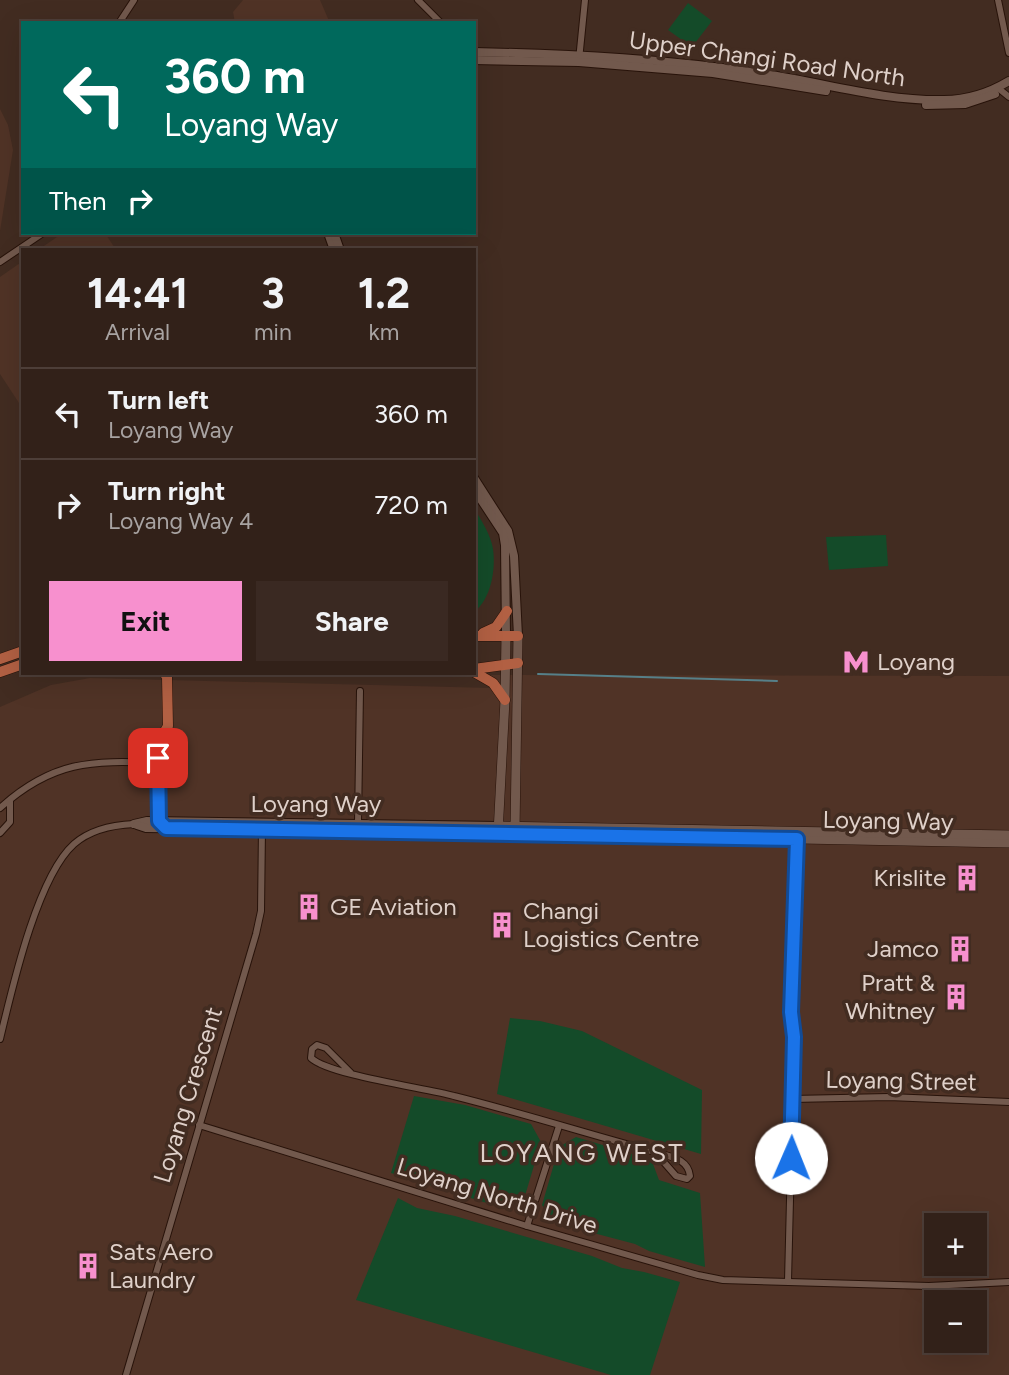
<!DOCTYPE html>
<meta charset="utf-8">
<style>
:root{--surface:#322119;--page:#3a2922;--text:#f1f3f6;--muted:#a8a3a2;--line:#4d3e38;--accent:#f790ce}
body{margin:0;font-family:Figtree,sans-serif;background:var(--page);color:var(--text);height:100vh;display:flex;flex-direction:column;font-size:26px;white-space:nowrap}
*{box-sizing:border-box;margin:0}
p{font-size:23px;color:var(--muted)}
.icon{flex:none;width:38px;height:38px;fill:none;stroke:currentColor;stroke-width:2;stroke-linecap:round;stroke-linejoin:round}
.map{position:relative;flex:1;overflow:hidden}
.drawer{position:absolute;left:21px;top:248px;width:455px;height:427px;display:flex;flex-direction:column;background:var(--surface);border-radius:0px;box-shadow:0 7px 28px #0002,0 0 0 2px var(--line)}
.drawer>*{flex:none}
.top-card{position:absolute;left:21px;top:21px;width:455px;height:214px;border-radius:0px;box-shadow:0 7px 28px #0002,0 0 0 2px var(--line);background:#00695c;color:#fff;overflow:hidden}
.controls{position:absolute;left:924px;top:1213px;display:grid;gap:14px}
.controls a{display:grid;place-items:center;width:63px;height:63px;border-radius:0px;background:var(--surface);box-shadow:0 7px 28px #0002,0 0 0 2px var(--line);font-size:35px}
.pin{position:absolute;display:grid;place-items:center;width:60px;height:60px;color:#fff;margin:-30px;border-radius:14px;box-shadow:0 4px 10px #0006}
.me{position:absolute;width:77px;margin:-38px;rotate:1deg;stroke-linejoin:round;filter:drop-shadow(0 0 5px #0008)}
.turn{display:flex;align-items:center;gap:24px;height:147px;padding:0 28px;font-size:32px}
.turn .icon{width:91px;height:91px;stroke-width:2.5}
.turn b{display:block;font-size:49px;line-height:60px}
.then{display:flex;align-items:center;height:66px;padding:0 28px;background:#0003;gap:14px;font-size:26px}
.eta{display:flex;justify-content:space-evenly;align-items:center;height:119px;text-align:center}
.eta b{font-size:42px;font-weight:700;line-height:49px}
.cta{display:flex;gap:14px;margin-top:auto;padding:14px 28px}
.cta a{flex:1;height:80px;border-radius:0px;background:var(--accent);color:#111;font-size:28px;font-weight:700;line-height:80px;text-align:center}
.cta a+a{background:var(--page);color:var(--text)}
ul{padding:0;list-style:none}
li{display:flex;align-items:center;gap:21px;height:91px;padding:0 28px;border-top:2px solid var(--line)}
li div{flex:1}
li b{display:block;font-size:26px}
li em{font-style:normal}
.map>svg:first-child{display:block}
</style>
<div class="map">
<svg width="1009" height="1375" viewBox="0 0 1009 1375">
<rect width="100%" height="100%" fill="#422c21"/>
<!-- built -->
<g fill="#503326" fill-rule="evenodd">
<polygon points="243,0 320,0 330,23 235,23 233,12"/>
<polygon points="0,109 8,125 13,150 0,231"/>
<polygon points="63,233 105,233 116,250 38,250"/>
<polygon points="23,261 23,409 0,374 0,277"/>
<path d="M491,675L1009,676V1375H0V707L51,685L90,678L491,688ZM936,1225H975V1264H936ZM936,1302H975V1340H936Z"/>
</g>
<!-- green -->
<g fill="#144b29">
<polygon points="688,3 712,21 692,47 668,30"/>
<path d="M474,508C481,520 491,535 493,549C496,570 491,599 474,612Z"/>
<polygon points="886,535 888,566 829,570 826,537"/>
<polygon points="510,1018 540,1021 582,1031 702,1090 701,1154 497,1094"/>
<polygon points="414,1096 465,1105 531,1124 541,1142 524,1199 506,1209 391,1173"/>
<polygon points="576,1137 646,1158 653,1164 659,1180 700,1193 705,1267 649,1251 635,1244 552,1222 542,1205 559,1147"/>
<polygon points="398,1198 417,1208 455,1216 592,1256 622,1268 644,1272 680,1282 650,1375 611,1375 356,1300"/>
</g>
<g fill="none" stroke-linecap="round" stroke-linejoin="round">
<!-- stream -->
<polyline stroke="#568089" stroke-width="2" points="538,674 777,681"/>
<!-- minor casing -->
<g stroke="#28130a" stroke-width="8">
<g id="minor">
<polyline points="418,0 441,23"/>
<polyline points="998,0 1009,53"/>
<polyline points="119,23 134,0"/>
<polyline points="579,60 585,0"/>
<polyline points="998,88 1009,97"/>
<polyline points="0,262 43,233"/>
<path d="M0,808C52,761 91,760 158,763"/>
<polyline points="159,822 157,745 162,736"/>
<polyline points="358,823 360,691"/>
<polyline points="0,833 10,822 10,801"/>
<path d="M0,1039C12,989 37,877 74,844C91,829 113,825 134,824"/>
<path d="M351,1073L326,1048L317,1045L312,1049L311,1058C329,1075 425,1088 454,1096C522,1113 588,1134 655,1152C670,1157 688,1158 690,1176L687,1179L676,1176L655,1152"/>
<polyline points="792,1099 889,1097 1009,1102"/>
<polyline points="199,1125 527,1226 698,1275 723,1280 929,1286 1009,1282"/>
<polyline points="527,1226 559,1126"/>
<polyline points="788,1281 794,1037 791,1012 798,836"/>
<polyline points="126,1375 256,934 261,911 262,828"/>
</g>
</g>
<!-- tertiary casing -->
<g stroke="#28130a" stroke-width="10">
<g id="tertiary">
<path d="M474,52C573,54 673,59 771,75C828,84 885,101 944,100C967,100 989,93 1009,81"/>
<polyline points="474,60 579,62 713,73 826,91"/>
<polyline points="926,105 965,104 995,94"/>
<polyline points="328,233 334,250"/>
<polyline points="334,233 340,250"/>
<polyline points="474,478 508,531 514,556 518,636"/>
<polyline points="474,489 503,533 505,545 506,636"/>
<polyline points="134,824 147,821 498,826"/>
<polyline points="137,825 146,828 498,833"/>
</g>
</g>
<!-- secondary casing -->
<g stroke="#28130a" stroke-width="10">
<g id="secondary">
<polyline points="506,636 505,700 498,833 1009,843"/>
<polyline points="498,826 1009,835"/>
<polyline points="515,830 518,636"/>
</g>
</g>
<!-- primary casing -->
<g stroke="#28130a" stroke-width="11">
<g id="primary">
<polyline points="483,633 496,627 507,611"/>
<polyline points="474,636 518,636"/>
<polyline points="0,659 23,651"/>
<polyline points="474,669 518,663"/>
<polyline points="0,672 23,664"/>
<polyline points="474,672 493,683 505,700"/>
<polyline points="162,736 168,726 167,677 165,674"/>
</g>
</g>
<!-- minor -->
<use href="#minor" stroke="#72594d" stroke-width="6"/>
<!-- tertiary -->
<use href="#tertiary" stroke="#72594d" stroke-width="8"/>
<!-- secondary -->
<use href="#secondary" stroke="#72594d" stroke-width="9"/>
<!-- primary -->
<use href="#primary" stroke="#b26043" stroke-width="10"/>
</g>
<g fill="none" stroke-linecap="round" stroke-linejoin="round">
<!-- route casing -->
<g stroke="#114b97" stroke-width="18">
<polyline id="route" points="158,758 159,821 166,828 797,839 791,1012 794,1037 791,1158"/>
</g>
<!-- route -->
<use href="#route" stroke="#1a73e8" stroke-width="12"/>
</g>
<!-- icons -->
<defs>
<g id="metro-bare" transform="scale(2.1)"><path d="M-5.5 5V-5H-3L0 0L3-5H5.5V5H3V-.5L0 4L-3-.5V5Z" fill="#f790ce" stroke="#422c21" stroke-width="2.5" paint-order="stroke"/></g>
<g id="building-bare" transform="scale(2.1)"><path d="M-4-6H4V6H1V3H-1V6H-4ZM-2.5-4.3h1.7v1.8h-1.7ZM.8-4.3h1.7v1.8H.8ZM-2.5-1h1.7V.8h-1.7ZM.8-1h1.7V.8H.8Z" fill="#f790ce" stroke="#422c21" stroke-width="2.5" paint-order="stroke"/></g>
</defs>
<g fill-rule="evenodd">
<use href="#metro-bare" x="856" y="662"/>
<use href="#building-bare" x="967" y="878"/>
<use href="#building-bare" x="309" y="907"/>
<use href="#building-bare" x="502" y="925"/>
<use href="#building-bare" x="960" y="949"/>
<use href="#building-bare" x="956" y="997"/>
<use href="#building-bare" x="88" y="1266"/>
</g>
<g text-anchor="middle" stroke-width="7" stroke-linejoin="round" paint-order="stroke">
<!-- street labels -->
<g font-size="24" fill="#dfd0c9" stroke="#422c21">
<text transform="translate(767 59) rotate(8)" y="8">Upper Changi Road North</text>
<text x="316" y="812">Loyang Way</text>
<text transform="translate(888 821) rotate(1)" y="8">Loyang Way</text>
<text transform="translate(901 1081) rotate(1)" y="8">Loyang Street</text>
<text transform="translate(188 1095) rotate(-73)" y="8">Loyang Crescent</text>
<text transform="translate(497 1196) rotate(17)" y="8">Loyang North Drive</text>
</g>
<!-- poi labels -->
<g font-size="24" fill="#dfd0c9" stroke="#422c21" text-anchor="start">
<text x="877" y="670">Loyang</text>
<text x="946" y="886" text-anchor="end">Krislite</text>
<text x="330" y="915">GE Aviation</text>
<text x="523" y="919">Changi<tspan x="523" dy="28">Logistics Centre</tspan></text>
<text x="939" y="957" text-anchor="end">Jamco</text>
<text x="935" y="991" text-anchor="end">Pratt &amp;<tspan x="935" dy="28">Whitney</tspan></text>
<text x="109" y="1260">Sats Aero<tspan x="109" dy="28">Laundry</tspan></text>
</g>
<!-- neighbourhood labels -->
<g font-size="26" letter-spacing="2" fill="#dfd0c9" stroke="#422c21">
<text x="582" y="1162">LOYANG WEST</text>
</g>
</g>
</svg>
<div class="controls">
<a>+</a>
<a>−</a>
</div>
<div class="pin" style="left:158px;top:758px;background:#d93025"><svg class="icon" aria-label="arrive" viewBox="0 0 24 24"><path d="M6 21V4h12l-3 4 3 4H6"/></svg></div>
<svg class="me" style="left:791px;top:1158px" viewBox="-20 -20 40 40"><circle r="19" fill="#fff"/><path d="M0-13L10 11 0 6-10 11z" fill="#1a73e8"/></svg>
<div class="top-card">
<div class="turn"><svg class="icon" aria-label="left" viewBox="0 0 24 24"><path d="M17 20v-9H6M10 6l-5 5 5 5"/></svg><div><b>360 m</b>Loyang Way</div></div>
<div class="then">Then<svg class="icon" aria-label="right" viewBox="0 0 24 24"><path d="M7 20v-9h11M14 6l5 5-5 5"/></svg></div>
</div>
<section class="drawer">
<div class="eta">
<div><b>14:41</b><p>Arrival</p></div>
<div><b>3</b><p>min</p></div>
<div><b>1.2</b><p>km</p></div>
</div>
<ul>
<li><svg class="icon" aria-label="left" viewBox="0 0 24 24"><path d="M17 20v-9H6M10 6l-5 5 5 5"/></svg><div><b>Turn left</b><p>Loyang Way</p></div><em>360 m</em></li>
<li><svg class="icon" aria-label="right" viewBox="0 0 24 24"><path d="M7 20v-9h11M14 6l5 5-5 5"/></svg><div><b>Turn right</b><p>Loyang Way 4</p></div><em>720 m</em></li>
</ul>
<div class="cta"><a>Exit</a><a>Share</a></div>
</section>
</div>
